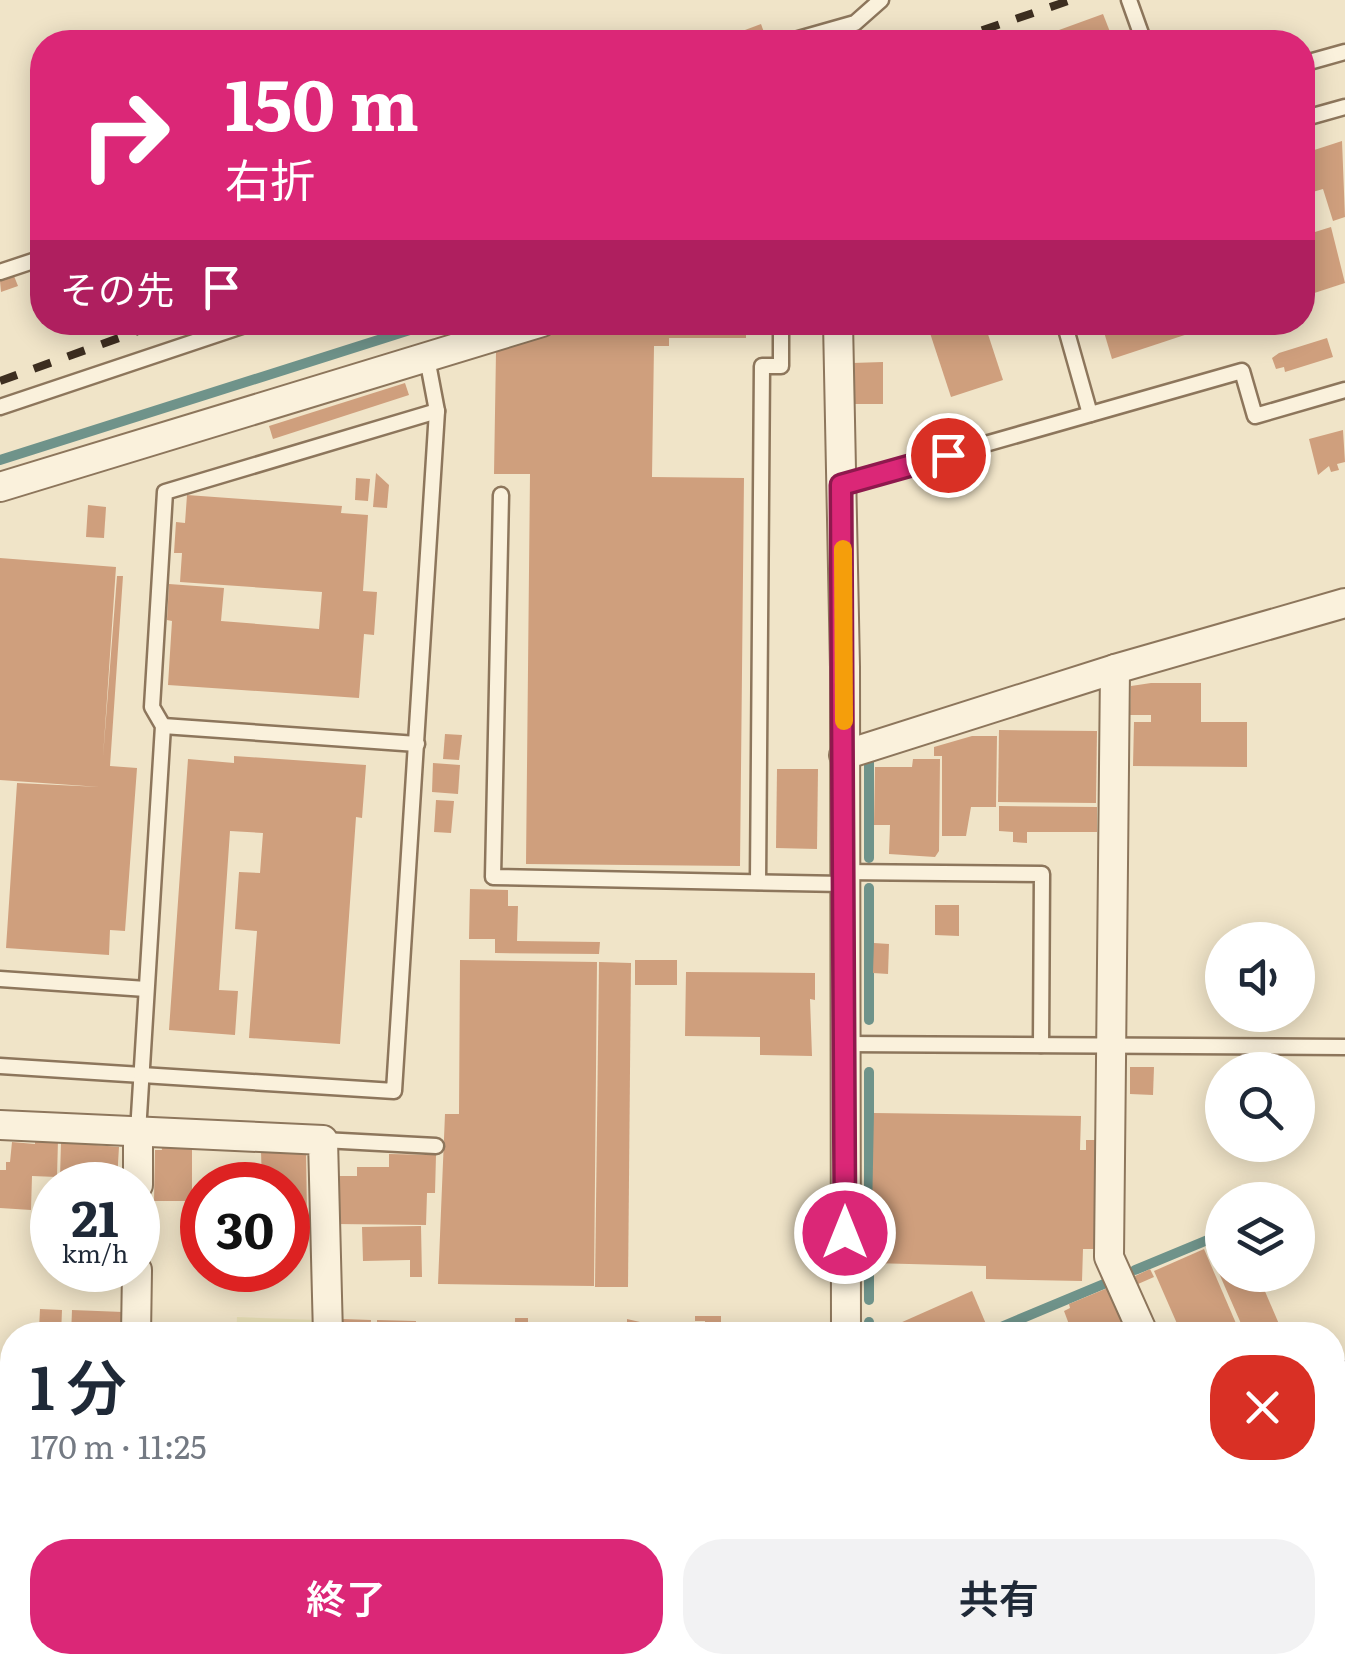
<!DOCTYPE html>
<html lang="ja">
<meta charset="utf-8">
<style>
:root{--surface:#fff;--page:#f2f2f3;--text:#1f2937;--muted:#747a83;--accent:#db2777}
body{margin:0;font-family:Literata,"Noto Sans JP",serif;background:var(--page);color:var(--text);height:100vh;display:flex;flex-direction:column;font-size:38px;white-space:nowrap}
*{box-sizing:border-box;margin:0}
p{font-size:32px;color:var(--muted)}
.icon{flex:none;width:55px;height:55px;fill:none;stroke:currentColor;stroke-width:2;stroke-linecap:round;stroke-linejoin:round}
.map{position:relative;flex:1;overflow:hidden}
.details{position:absolute;left:0px;top:1322px;width:1345px;height:352px;display:flex;flex-direction:column;background:var(--surface);border-radius:40px 40px 0 0;box-shadow:0 5px 25px #0003}
.details>*{flex:none}
.banner{position:absolute;left:30px;top:30px;width:1285px;height:305px;border-radius:40px;box-shadow:0 5px 25px #0003;background:#db2777;color:#fff;overflow:hidden}
.buttons{position:absolute;left:1205px;top:922px;display:grid;gap:20px}
.buttons a{display:grid;place-items:center;width:110px;height:110px;border-radius:50%;background:var(--surface);box-shadow:0 5px 25px #0003;font-size:50px}
.speed{position:absolute;left:30px;top:1162px;display:flex;gap:20px;font-size:50px;font-weight:700;text-align:center}
.speed>*{display:grid;place-content:center;width:130px;height:130px;border-radius:50%;background:var(--surface);box-shadow:0 5px 25px #0003;line-height:1}
.speed small{font-size:25px;font-weight:400}
.speed .limit{border:15px solid #d22;background:#fff;color:#111}
.pin{position:absolute;display:grid;place-items:center;width:85px;height:85px;color:#fff;margin:-42px;border:5px solid #fff;border-radius:50%;box-shadow:0 2px 10px #0007}
.me{position:absolute;width:110px;margin:-55px;rotate:0deg;stroke-linejoin:round;filter:drop-shadow(0 0 8px #0008)}
.turn{display:flex;align-items:center;gap:35px;height:210px;padding:0 30px;font-size:45px}
.turn .icon{width:130px;height:130px;stroke-width:2.5}
.turn b{display:block;font-size:70px;line-height:85px}
.then{display:flex;align-items:center;height:95px;padding:0 30px;background:#0003;gap:20px;font-size:38px}
.round{display:grid;place-items:center;flex:none;width:105px;height:105px;border-radius:40px;background:var(--page)}
.overview{display:flex;align-items:center;justify-content:space-between;height:170px;padding:0 30px}
h1{font-size:60px;font-weight:600;line-height:75px}
.cta{display:flex;gap:20px;margin-top:auto;padding:20px 30px}
.cta a{flex:1;height:115px;border-radius:40px;background:var(--accent);color:#fff;font-size:40px;font-weight:600;line-height:115px;text-align:center}
.cta a+a{background:var(--page);color:var(--text)}
.map>svg:first-child{display:block}
</style>
<div class="map">
<svg width="1345" height="1673" viewBox="0 0 1345 1673">
<rect width="100%" height="100%" fill="#f0e4c8"/>
<!-- farmland -->
<g fill="#e6deb5">
<polygon points="237,1317 318,1320 319,1335 236,1335"/>
<polygon points="0,1416 12,1417 12,1504 0,1504"/>
<polygon points="1176,1662 1212,1663 1216,1673 1151,1673"/>
</g>
<g fill="none" stroke-linecap="round" stroke-linejoin="round">
<!-- stream -->
<g stroke="#6f938a" stroke-width="10">
<polyline points="0,460 435,322"/>
<polyline points="869,858 869,756 876,754"/>
<polyline points="869,1020 869,888"/>
<polyline points="1135,1270 1222,1234"/>
<polyline points="869,1300 869,1072"/>
<polyline points="869,1322 869,1335"/>
<polyline points="982,1335 1111,1281"/>
<polyline points="1332,1537 1345,1587"/>
<polyline points="1218,1662 1223,1673"/>
<polyline points="1133,1673 1159,1662"/>
</g>
</g>
<!-- building -->
<g fill="#cf9f7d">
<polygon points="1103,14 1114,42 1026,42"/>
<polygon points="761,24 765,35 749,41 745,30"/>
<polygon points="737,31 740,42 722,42 720,37"/>
<polygon points="1342,141 1345,217 1333,221 1323,189 1302,195 1302,154"/>
<polygon points="1331,227 1345,283 1302,297 1302,236"/>
<polygon points="14,276 18,286 1,292 0,281"/>
<polygon points="590,322 746,322 746,338 669,338 669,346 654,346 652,477 744,478 740,866 526,864 530,474 494,474 496,352"/>
<polygon points="941,322 984,322 1003,380 951,397 928,327"/>
<polygon points="1101,322 1221,322 1221,323 1112,359"/>
<polygon points="1327,338 1333,357 1285,372 1284,367 1276,369 1272,358 1279,353"/>
<polygon points="883,362 883,404 852,404 852,363"/>
<polygon points="405,383 409,395 273,439 269,426"/>
<polygon points="1343,430 1345,462 1337,464 1339,470 1331,472 1329,466 1318,475 1309,439"/>
<polygon points="376,473 389,485 387,508 373,507"/>
<polygon points="356,478 370,479 368,501 355,500"/>
<polygon points="187,495 342,506 341,513 368,515 363,591 377,592 374,635 364,634 359,698 168,685 172,621 167,620 169,584 224,588 221,621 319,629 322,592 180,582 182,553 174,553 176,522 185,523"/>
<polygon points="88,505 106,507 104,538 86,537"/>
<polygon points="0,558 116,567 103,757 117,576 123,576 110,766 137,768 125,931 110,930 109,955 6,948 17,783 100,787 0,780"/>
<polygon points="1151,683 1201,683 1201,722 1247,722 1247,767 1133,766 1134,722 1151,722 1151,715 1130,715 1131,686"/>
<polygon points="999,730 1097,731 1096,803 998,802"/>
<polygon points="445,734 462,735 459,760 443,759"/>
<polygon points="972,736 997,736 996,807 971,807 966,836 942,836 942,756 934,756 934,747"/>
<polygon points="234,756 366,765 362,818 356,817 340,1044 249,1038 257,931 235,929 239,872 260,873 263,833 230,831 219,990 238,991 235,1035 169,1030 188,759 234,763"/>
<polygon points="913,759 940,759 939,851 935,857 889,854 890,825 874,825 875,767 912,767"/>
<polygon points="433,763 460,765 458,794 432,792"/>
<polygon points="777,769 818,769 817,849 776,848"/>
<polygon points="436,800 454,801 451,833 434,832"/>
<polygon points="999,806 1097,807 1097,832 1027,832 1027,843 1013,842 1013,832 999,831"/>
<polygon points="470,889 508,890 508,906 518,906 517,941 600,942 599,954 495,953 495,939 469,939"/>
<polygon points="935,905 959,905 959,936 935,935"/>
<polygon points="874,943 889,944 888,974 873,973"/>
<polygon points="460,960 597,962 594,1286 438,1284 445,1114 459,1114"/>
<rect x="635" y="960" width="42" height="25"/>
<polygon points="599,962 631,963 628,1287 595,1287"/>
<polygon points="686,972 815,973 815,1000 810,999 812,1056 760,1055 760,1037 685,1036"/>
<polygon points="1130,1067 1154,1067 1153,1095 1130,1094"/>
<polygon points="874,1113 1081,1116 1080,1150 1086,1150 1086,1140 1095,1140 1094,1249 1083,1249 1082,1281 986,1279 986,1266 871,1263"/>
<polygon points="35,1139 58,1140 57,1177 32,1176 31,1210 0,1208 0,1170 6,1170 6,1162 10,1162 12,1142 35,1144"/>
<polygon points="61,1142 119,1147 117,1180 60,1178"/>
<polygon points="161,1143 192,1144 192,1201 154,1201 155,1150 162,1150"/>
<polygon points="306,1149 307,1216 288,1217 288,1185 262,1185 261,1151"/>
<polygon points="389,1154 436,1155 435,1193 427,1193 426,1225 336,1224 336,1176 357,1176 357,1167 389,1167"/>
<polygon points="59,1180 100,1182 100,1185 58,1185"/>
<polygon points="421,1226 422,1277 410,1277 410,1260 363,1261 362,1227"/>
<polygon points="1222,1242 1222,1275 1258,1275 1279,1324 1246,1335 1208,1248"/>
<polygon points="1204,1249 1241,1335 1182,1335 1154,1271"/>
<polygon points="1150,1269 1154,1277 1138,1284 1135,1276"/>
<polygon points="1110,1287 1129,1335 1073,1335 1064,1311 1070,1308 1069,1304"/>
<polygon points="972,1291 986,1324 959,1335 873,1335"/>
<polygon points="40,1309 62,1310 61,1335 23,1335 24,1328 39,1329"/>
<polygon points="72,1310 123,1312 122,1335 71,1335"/>
<polygon points="695,1316 721,1316 721,1330 705,1330 705,1321 695,1321"/>
<rect x="515" y="1318" width="13" height="17"/>
<polygon points="343,1319 371,1320 370,1335 343,1335"/>
<polygon points="627,1319 653,1325 653,1335 627,1335"/>
<polygon points="377,1320 416,1321 415,1335 377,1335"/>
<polygon points="1026,1324 1030,1335 998,1335"/>
<polygon points="1345,1426 1345,1462 1332,1467 1332,1431"/>
<polygon points="1345,1464 1345,1499 1332,1498 1332,1469"/>
<polygon points="1345,1504 1345,1525 1340,1526 1334,1509"/>
<polygon points="82,1662 120,1662 119,1673 81,1673"/>
<polygon points="173,1662 234,1662 233,1673 173,1673"/>
<polygon points="367,1662 420,1664 420,1673 367,1673"/>
<polygon points="825,1662 886,1662 887,1673 837,1673 826,1671"/>
<polygon points="919,1662 966,1662 966,1673 920,1673"/>
<polygon points="978,1662 1031,1662 1035,1673 983,1673"/>
<polygon points="1072,1662 1104,1662 1104,1663 1076,1673"/>
</g>
<g fill="none" stroke-linecap="round" stroke-linejoin="round">
<!-- service casing -->
<g stroke="#8d765c" stroke-width="19">
<g id="service">
<polyline points="1129,0 1144,42"/>
<polyline points="788,42 855,23 881,0"/>
<polyline points="1302,64 1345,52"/>
<polyline points="1302,119 1345,107"/>
<polyline points="0,272 42,258"/>
<polyline points="1064,322 1090,414"/>
<polyline points="0,407 254,322"/>
<polyline points="841,485 1242,371 1255,416 1345,390"/>
<polyline points="501,495 493,877 843,884"/>
<polyline points="163,726 417,744"/>
<polyline points="843,872 1042,874 1041,1045"/>
<polyline points="758,882 762,366 781,366 781,322"/>
<polyline points="0,979 146,989"/>
<polyline points="844,1044 1345,1047"/>
<polyline points="0,1066 394,1091 437,411 427,358"/>
<polyline points="138,1132 163,726 152,707 165,492 437,411"/>
<polyline points="323,1140 436,1146"/>
<polyline points="556,1673 556,1662"/>
</g>
</g>
<!-- minor casing -->
<g stroke="#8d765c" stroke-width="32">
<g id="minor">
<polyline points="838,322 845,667 846,1335"/>
<polyline points="0,487 542,322"/>
<polyline points="1115,669 1109,1257 1144,1335"/>
<polyline points="844,755 1115,669 1345,603"/>
<polyline points="0,1125 323,1140 328,1335"/>
<polyline points="138,1185 138,1132"/>
<polyline points="136,1335 137,1270"/>
<polyline points="0,1405 12,1405"/>
<polyline points="0,1627 12,1627"/>
<polyline points="338,1662 339,1673"/>
<polyline points="774,1662 778,1673"/>
<polyline points="1045,1662 1049,1673"/>
<polyline points="133,1673 133,1662"/>
</g>
</g>
<!-- primary casing -->
<g stroke="#5b4430" stroke-width="48">
<g id="primary">
<polyline points="1332,1389 1345,1384"/>
<polyline points="636,1673 662,1662"/>
</g>
</g>
<!-- service -->
<use href="#service" stroke="#faf1dc" stroke-width="14"/>
<!-- minor -->
<use href="#minor" stroke="#faf1dc" stroke-width="28"/>
<!-- primary -->
<use href="#primary" stroke="#f3d9a0" stroke-width="42"/>
<!-- rail -->
<g stroke="#3d2e20" stroke-width="8" stroke-dasharray="18 18" stroke-linecap="butt">
<polyline points="948,42 1071,0"/>
<polyline points="0,381 163,322"/>
</g>
</g>
<g fill="none" stroke-linecap="round" stroke-linejoin="round">
<!-- route casing -->
<g stroke="#8e194d" stroke-width="25">
<polyline id="route" points="845,1233 841,485 948,455"/>
</g>
<!-- route -->
<use href="#route" stroke="#db2777" stroke-width="18"/>
<!-- slow -->
<polyline stroke="#f59e0b" stroke-width="18" points="843,549 844,721"/>
</g>
</svg>
<div class="buttons">
<a><svg class="icon" aria-label="sound" viewBox="0 0 24 24"><path d="M4 9h4l5-4v14l-5-4H4zM17 9q2 3 0 6"/></svg></a>
<a><svg class="icon" aria-label="search" viewBox="0 0 24 24"><circle cx="10" cy="10" r="6"/><path d="M15 15l6 6"/></svg></a>
<a><svg class="icon" aria-label="layers" viewBox="0 0 24 24"><path d="M12 4l9 5-9 5-9-5zM3 14l9 5 9-5"/></svg></a>
</div>
<div class="speed"><div>21<small>km/h</small></div><div class="limit">30</div></div>
<div class="pin" style="left:948px;top:455px;background:#d93025"><svg class="icon" aria-label="arrive" viewBox="0 0 24 24"><path d="M6 21V4h12l-3 4 3 4H6"/></svg></div>
<svg class="me" style="left:845px;top:1233px" viewBox="-20 -20 40 40"><circle r="17" fill="#db2777" stroke="#fff" stroke-width="3"/><path d="M0-11L8 9 0 5-8 9z" fill="#fff"/></svg>
<div class="banner">
<div class="turn"><svg class="icon" aria-label="right" viewBox="0 0 24 24"><path d="M7 20v-9h11M14 6l5 5-5 5"/></svg><div><b>150 m</b>右折</div></div>
<div class="then">その先<svg class="icon" aria-label="arrive" viewBox="0 0 24 24"><path d="M6 21V4h12l-3 4 3 4H6"/></svg></div>
</div>
<section class="details">
<div class="overview"><div><h1>1 分</h1><p>170 m · 11:25</p></div><a class="round" style="background:#d93025;color:#fff"><svg class="icon" aria-label="close" viewBox="0 0 24 24"><path d="M6 6l12 12M18 6L6 18"/></svg></a></div>
<div class="cta"><a>終了</a><a>共有</a></div>
</section>
</div>
